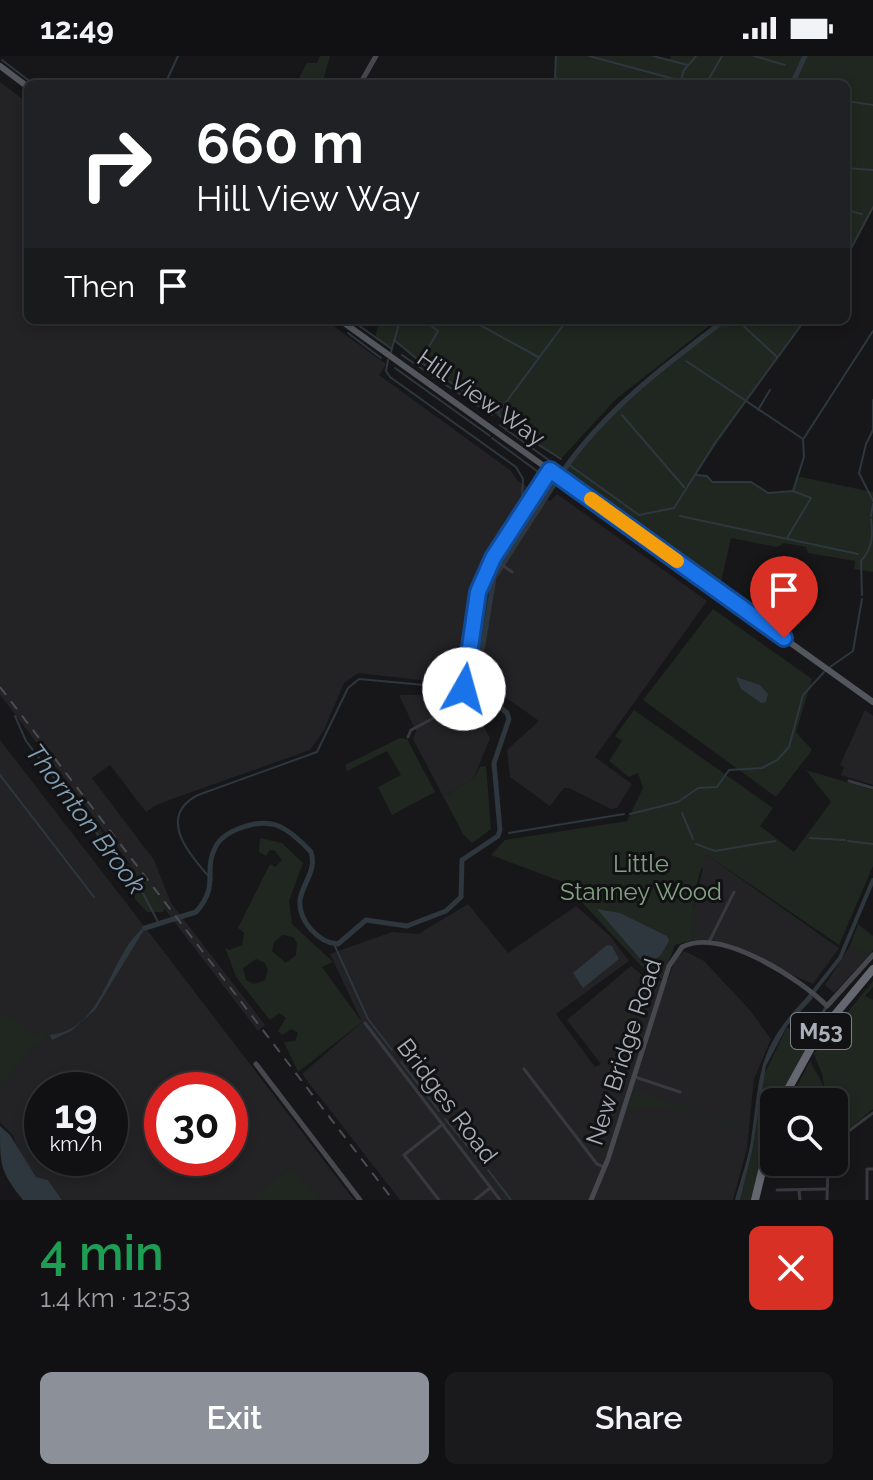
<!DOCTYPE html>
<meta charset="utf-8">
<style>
:root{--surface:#111113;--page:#1a1a1c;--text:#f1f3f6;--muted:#9c9da0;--line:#303133;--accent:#8c9099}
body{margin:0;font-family:Raleway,sans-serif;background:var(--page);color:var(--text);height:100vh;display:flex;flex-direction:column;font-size:30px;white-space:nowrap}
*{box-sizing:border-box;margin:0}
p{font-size:26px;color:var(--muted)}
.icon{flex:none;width:44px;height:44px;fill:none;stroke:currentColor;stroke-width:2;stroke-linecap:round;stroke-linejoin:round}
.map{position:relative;height:1144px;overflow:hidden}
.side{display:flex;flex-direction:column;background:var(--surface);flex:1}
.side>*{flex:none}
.top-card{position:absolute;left:24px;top:24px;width:826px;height:244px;border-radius:12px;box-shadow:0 4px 12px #0003,0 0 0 2px var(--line);background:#202124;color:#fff;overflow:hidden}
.controls{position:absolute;left:760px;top:1032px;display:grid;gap:16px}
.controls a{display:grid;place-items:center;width:88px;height:88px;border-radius:12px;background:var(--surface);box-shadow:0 4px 12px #0003,0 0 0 2px var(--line);font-size:40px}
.speed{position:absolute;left:24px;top:1016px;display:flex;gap:16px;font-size:40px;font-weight:700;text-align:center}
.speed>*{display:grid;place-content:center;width:104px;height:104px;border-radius:50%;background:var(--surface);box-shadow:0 4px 12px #0003,0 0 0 2px var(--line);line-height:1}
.speed small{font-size:20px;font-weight:400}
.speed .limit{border:12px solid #d22;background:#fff;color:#111}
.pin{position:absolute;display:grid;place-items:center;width:68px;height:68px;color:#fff;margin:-82px -34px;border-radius:50% 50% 50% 0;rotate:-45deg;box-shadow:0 0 8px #0007}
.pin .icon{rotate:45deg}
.me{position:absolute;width:88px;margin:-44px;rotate:7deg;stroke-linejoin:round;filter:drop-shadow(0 0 6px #0008)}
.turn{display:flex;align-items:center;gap:28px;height:168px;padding:0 40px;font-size:36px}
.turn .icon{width:104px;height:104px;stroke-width:2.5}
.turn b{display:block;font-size:56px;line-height:68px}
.then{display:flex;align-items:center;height:76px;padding:0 40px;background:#0003;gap:16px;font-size:30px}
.round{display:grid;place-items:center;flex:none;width:84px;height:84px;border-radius:12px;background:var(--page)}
.summary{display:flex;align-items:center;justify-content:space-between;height:136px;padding:0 40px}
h1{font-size:48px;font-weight:600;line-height:60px;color:#1e9e55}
.action{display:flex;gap:16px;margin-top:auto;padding:16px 40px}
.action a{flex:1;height:92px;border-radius:12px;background:var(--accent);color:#fff;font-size:32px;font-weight:600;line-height:92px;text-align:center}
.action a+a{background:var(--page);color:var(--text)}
.status{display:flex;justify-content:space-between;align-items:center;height:56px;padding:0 40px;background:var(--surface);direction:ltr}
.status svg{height:22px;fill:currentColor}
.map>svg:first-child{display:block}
</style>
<div class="status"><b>12:49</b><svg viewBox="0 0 49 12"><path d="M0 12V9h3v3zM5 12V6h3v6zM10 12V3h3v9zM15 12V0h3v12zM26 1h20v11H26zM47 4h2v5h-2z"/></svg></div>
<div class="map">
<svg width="873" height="1144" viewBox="0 0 873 1144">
<rect width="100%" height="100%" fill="#171719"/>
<!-- built -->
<g fill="#232326" fill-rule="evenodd">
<polygon points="0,26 28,47 28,264 325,264 386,308 379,319 510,414 518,425 550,445 557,438 707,545 595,701 632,728 617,752 611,753 569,732 564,732 550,750 510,721 507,694 539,665 486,628 451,620 438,626 358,617 344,627 324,674 310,694 158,748 146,756 110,709 92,722 154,804 171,847 265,969 258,975 0,639"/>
<polygon points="454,638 467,641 490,682 473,724 443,740 413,683 416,675 399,639"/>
<polygon points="865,654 873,660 873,729 841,719 844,711 840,709"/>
<path d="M0,684L158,888L354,1144H62L48,1124L36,1121L18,1096L13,1079L0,1066ZM42,1034H110V1102H42ZM162,1034H230V1102H162Z"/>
<polygon points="707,799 839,892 813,928 714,884 693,884 692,859 703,812 700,811"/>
<polygon points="468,848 508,897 576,850 610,880 629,905 556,958 595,1011 601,1008 567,964 631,910 650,925 668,924 675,904 684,895 704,905 749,953 771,983 754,1023 747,1092 733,1144 400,1144 302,1018 362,966 330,898 392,876 418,878"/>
<polygon points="850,890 869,899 834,937 825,929"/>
</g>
<!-- green -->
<g fill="#1f2720" fill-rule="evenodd">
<polygon points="320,0 330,0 322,28 296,28 307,7 317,7"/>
<polygon points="556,0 653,0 670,4 671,0 873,0 873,151 846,202 846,28 545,28 555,21"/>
<path d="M380,264H805L695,418L707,420L712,426H751L768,437L793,435L796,420L873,436V516L854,513L855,505L808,497L806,491L784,487L777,491L731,482L720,531L564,415C604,355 661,312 718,269L715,265L615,344L561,403L444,324L395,284L392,293L375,281Z"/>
<polygon points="713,553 812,623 796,676 812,694 776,741 643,644"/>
<path d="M634,654L773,752L760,770L794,796L831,746L806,714L873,734V810L839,889L707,799C695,820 692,857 693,884L675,889L662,923L645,914L563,826L491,799L505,784L627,765L643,732L638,717L629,721L609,705L622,685L615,680Z"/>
<polygon points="400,682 407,683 435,736 392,759 378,731 401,719 387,695 347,715 345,709"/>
<polygon points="486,710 491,773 472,787 463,778 443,740 473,724 480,711"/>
<polygon points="65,726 125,807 135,812 165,852 163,856 147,856 135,843 132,815 125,814 60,728"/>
<path d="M260,782L282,787L303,807L289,845L292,868L333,906L322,911L362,966L298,1016L284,986L295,985L298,977L291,973L282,979L278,975L286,962L279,957L270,964L236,921L225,891L229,894L242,889L244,877L238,872L270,808L275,811L282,804L275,795L270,794L266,800L259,796ZM283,879L293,881L297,887L296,899L286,907L272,895L274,886ZM256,903L265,907L268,914L265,924L254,928L246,924L243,912Z"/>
<polygon points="858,868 873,880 873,894 869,899 850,890"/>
<polygon points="873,925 873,931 865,940 873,944 873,1053 834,1085 834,1046 827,1046 822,1018 814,998"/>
<polygon points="6,957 34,978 41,976 45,982 31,991 0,1031 0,961"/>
<polygon points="787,971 801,982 799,987 805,993 779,1046 774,1046 752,1144 740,1144 752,1096 763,1021"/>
<polygon points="810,1005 823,1029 824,1046 789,1046"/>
<path d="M635,1034L749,1075L748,1078C712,1066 663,1038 627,1057Z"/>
<polygon points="295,1113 318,1144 249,1144 288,1114"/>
</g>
<!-- water -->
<g fill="#2d373d">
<polygon points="736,621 760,629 768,638 766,646 761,647 741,633"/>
<polygon points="597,853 620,857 667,880 669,885 661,899 649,908 643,906"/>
<path d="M147,869L95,954L71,975L52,984L50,979C107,973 108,896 147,869Z"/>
<polygon points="607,889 612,890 619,903 583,932 573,917"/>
<path d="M809,939L813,942L787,970L766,1010L752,1096L740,1144H735C740,1125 748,1104 751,1084C761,1015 756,993 809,939Z"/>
<path d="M0,1070L10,1079L36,1121L48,1124L62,1144H23C0,1115 0,1110 0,1070Z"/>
</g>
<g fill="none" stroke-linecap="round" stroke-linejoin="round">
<!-- stream -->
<g stroke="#2d373d" stroke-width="2">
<polyline points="556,0 555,21 562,28"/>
<polyline points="589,0 693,28"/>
<polyline points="653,0 688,9"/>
<polyline points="754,0 785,9"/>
<polyline points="2,4 32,27"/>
<polyline points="681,24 684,14 696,0"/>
<polyline points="165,28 178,0"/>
<polyline points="706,28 722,0"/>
<polyline points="846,45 873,49"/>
<polyline points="846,112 873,114"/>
<polyline points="846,154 862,158"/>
<polyline points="846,202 873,151"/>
<polyline points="351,264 392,293"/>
<polyline points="471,264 538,301"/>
<polyline points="681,264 689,267 697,264"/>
<polyline points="737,264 777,301"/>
<polyline points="348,277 381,302"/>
<polyline points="394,284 427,311"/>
<polyline points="391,296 400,264"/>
<polyline points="402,299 425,315"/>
<polyline points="423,301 438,275 430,269 430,264"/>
<polyline points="686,305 803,383 804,401 793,435"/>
<polyline points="395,312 490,380"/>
<polyline points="430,313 498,357 567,264"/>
<polyline points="426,316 492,359"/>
<polyline points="873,344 873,374 866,388 859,417 873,445"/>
<polyline points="758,354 770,334"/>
<polyline points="499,358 506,368 561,403"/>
<polyline points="622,359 684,431"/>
<polyline points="500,369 557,410"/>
<polyline points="492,382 537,415"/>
<polyline points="804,382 873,275"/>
<polyline points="568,408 639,459 674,452 717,384 805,264"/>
<polyline points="696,419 707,420 712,426 751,426 768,437 793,435 811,442 787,482"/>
<polyline points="680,460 858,498"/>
<polyline points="871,460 873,448"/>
<path d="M862,539L861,505C873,491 873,480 871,463"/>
<polyline points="830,611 853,595 862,543"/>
<polyline points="15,660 26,685 144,839 158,866"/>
<polyline points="0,719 94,841"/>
<polyline points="682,757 693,783"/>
<polyline points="630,758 678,746 698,732 717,731 729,714 762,712 777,704 789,691 803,639 824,616"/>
<polyline points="509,777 624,758"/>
<polyline points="810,782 845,784"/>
<polyline points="848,785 873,788"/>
<polyline points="696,788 715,795 775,785"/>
<path d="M212,824C191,801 155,761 198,739L317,696L348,632L359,623L435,630L456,621L472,534L488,496L522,442L523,423L516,411L390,321L386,315L388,304"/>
<polyline points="334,888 368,963 392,994"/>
<polyline points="401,1006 439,1055"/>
<polyline points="445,1063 485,1111"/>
<polyline points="488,1114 511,1144"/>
</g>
<!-- canal -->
<polyline stroke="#2d373d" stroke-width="4" points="807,944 840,902 873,824"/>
<!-- river -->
<g stroke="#2d373d" stroke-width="5">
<polyline points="792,28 805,0"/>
<path d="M561,418C604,355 664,310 725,264"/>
<path d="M145,872L196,856C220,829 203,816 215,792C223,774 258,763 276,769C288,773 303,787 311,796C317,815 303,826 300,844C298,864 318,887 338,888L366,864L407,870L446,855L461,841L462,804L498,780L500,774L494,707L509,663L507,657L476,630L494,522L557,424"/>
</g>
<!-- street -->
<g stroke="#38393e" stroke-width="3">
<polyline points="493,502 512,516"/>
<polyline points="408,681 411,674 451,653 464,633 478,536 493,502 550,415"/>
<polyline points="849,725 873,732"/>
<polyline points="709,886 734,836"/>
<polyline points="819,962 827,950"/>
<polyline points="365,967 500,1144"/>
<polyline points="524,1013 597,1108 604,1111"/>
<polyline points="635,1021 680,1036"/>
<polyline points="834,1092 846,1077 873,1057"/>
<polyline points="781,1110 827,1109"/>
<polyline points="777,1134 826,1133"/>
<polyline points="799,1134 800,1144"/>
<polyline points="439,1144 404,1099 443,1068"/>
<polyline points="475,1144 490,1132"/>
<polyline points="827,1144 828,1106"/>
<polyline points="867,1144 867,1113 873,1113"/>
</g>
<!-- secondary -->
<g stroke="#46484e" stroke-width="5">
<polyline points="360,28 376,0"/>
<polyline points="256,1008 360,1144"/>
<path d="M591,1144L608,1103L669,910L682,891C721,871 800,923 827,950L873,899"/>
</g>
<!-- primary -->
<g stroke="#54565d" stroke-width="6">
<polyline points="0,10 28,31"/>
<polyline points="340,264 873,646"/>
</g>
<!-- highway -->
<g stroke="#64676f" stroke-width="8">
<polyline points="781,1046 818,979 873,913"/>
<polyline points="755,1144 774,1066"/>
</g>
<!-- rail -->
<polyline stroke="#4b4d53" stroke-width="2" stroke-dasharray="10 8" stroke-linecap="butt" points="0,631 393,1144"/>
</g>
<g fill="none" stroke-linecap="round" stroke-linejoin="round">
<!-- route casing -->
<g stroke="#114b97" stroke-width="20">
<polyline id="route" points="464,633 478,536 493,502 550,414 784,582"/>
</g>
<!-- route -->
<use href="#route" stroke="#1a73e8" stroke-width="14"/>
<!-- slow -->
<polyline stroke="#f59e0b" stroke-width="14" points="591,443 677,505"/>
</g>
<g text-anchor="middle" stroke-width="6" stroke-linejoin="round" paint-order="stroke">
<!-- shield labels -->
<rect fill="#121214" stroke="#7c8088" stroke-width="2" x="791" y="957" width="60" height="36" rx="6"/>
<g font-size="22" font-weight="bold" fill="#a9afb9">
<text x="821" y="983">M53</text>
</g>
<!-- street labels -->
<g font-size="24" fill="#a9afb9" stroke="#121214">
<text transform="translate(481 342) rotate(35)" y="8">Hill View Way</text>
<text transform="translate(624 996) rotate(-72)" y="8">New Bridge Road</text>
<text transform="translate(447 1045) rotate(53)" y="8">Bridges Road</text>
</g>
<!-- park labels -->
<g font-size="24" fill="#81a381" stroke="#121214">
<text x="641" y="816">Little<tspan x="641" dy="28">Stanney Wood</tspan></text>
</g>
<!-- water labels -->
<g font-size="26" font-style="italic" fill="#819eb3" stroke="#121214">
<text transform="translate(86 763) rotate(53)" y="9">Thornton Brook</text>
</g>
</g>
</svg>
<div class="controls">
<a><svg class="icon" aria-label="search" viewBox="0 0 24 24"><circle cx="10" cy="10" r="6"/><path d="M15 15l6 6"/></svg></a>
</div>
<div class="speed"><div>19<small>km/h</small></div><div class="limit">30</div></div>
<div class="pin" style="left:784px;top:582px;background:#d93025"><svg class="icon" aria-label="arrive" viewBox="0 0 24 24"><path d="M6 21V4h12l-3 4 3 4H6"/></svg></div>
<svg class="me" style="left:464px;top:633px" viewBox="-20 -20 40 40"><circle r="19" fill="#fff"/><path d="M0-13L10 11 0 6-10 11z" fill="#1a73e8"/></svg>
<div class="top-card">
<div class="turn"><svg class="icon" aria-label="right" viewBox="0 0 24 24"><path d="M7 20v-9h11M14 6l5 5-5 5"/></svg><div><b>660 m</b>Hill View Way</div></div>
<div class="then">Then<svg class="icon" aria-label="arrive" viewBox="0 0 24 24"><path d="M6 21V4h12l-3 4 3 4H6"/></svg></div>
</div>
</div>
<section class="side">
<div class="summary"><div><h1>4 min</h1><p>1.4 km · 12:53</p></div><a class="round" style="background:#d93025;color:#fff"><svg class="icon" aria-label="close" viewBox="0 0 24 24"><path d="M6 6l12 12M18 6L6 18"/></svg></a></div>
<div class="action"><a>Exit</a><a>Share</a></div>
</section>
